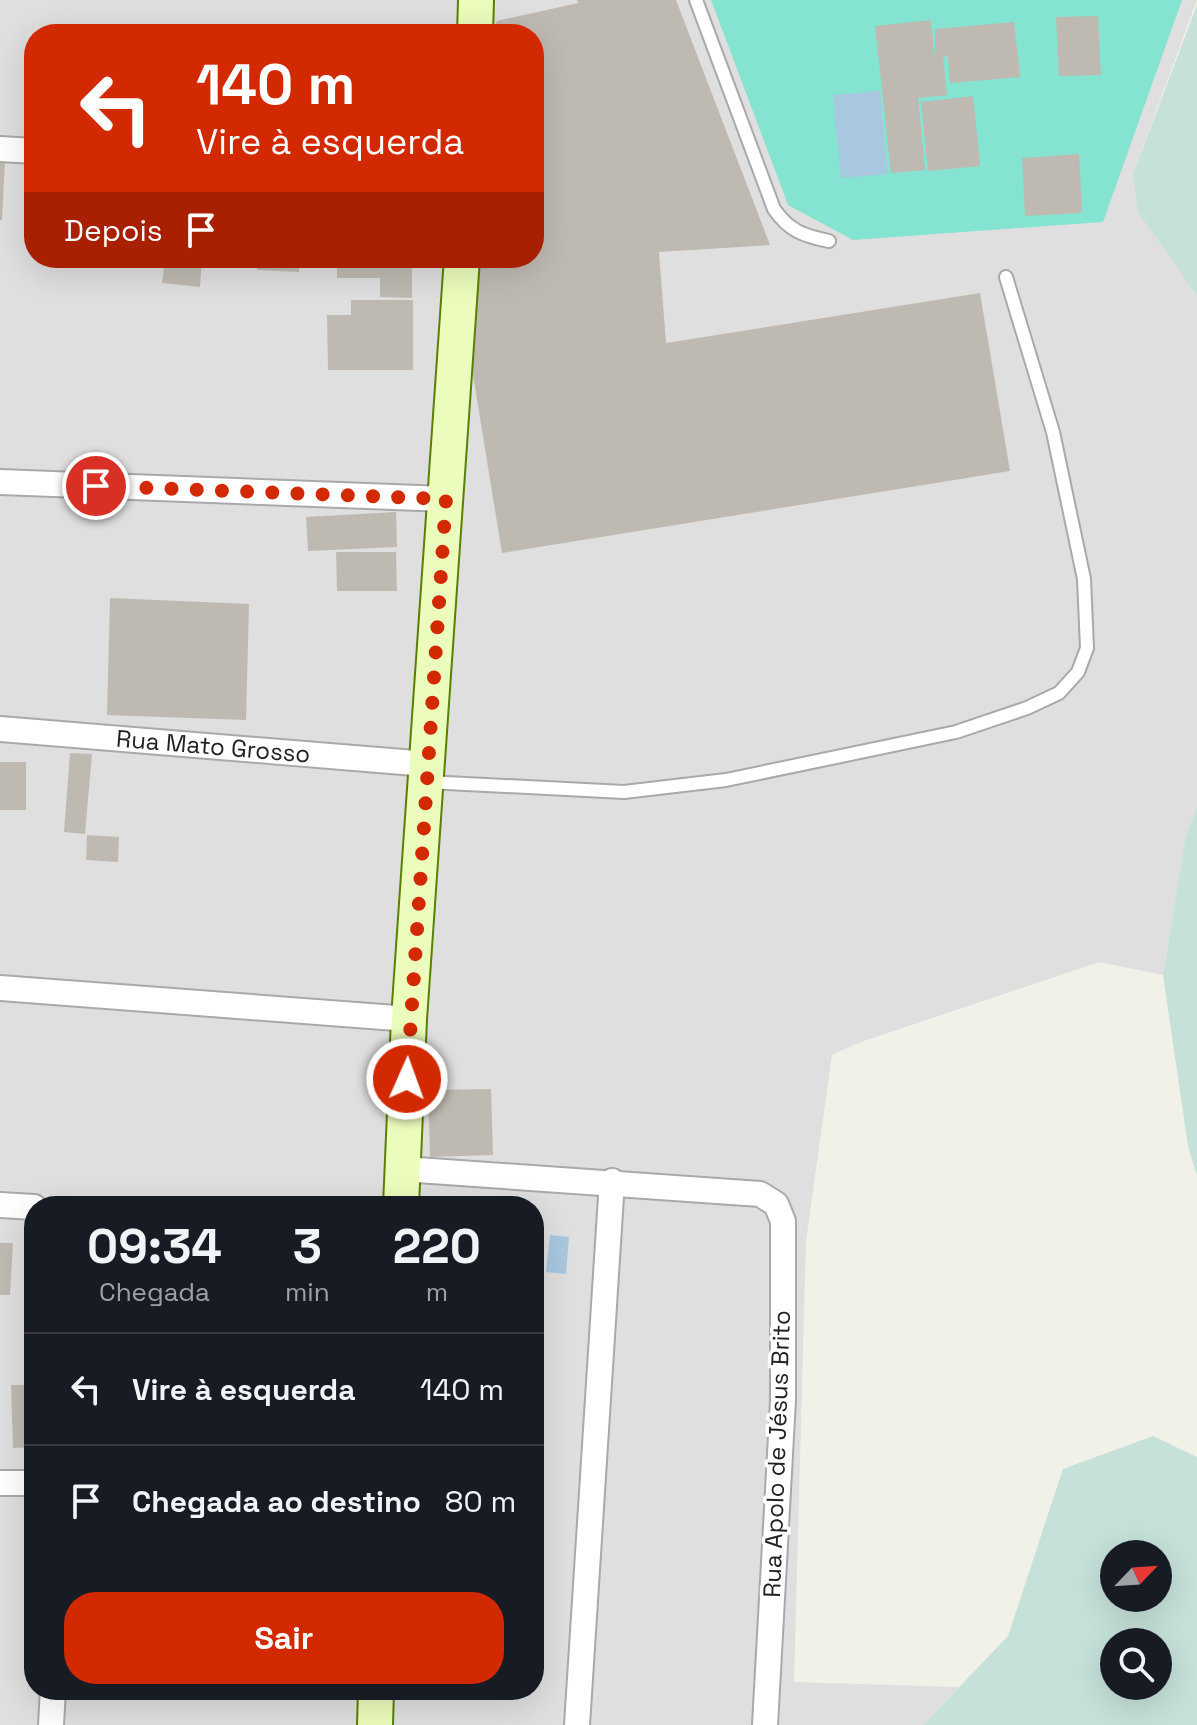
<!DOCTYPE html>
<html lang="pt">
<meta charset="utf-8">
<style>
:root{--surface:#171b24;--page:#20242c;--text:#f1f3f6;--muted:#9ea1a6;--line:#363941;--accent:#d32900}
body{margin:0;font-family:"Space Grotesk",sans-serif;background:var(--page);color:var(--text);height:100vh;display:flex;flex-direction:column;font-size:30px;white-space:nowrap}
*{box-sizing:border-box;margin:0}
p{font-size:26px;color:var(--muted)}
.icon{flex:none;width:44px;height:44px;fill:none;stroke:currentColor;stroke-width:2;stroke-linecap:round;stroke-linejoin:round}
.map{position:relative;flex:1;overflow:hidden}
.panel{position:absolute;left:24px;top:1196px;width:520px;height:504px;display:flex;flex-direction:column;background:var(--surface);border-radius:32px;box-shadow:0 8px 32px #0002}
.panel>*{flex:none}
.hud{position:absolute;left:24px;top:24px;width:520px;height:244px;border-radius:32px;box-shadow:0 8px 32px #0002;background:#d32900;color:#fff;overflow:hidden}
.needle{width:52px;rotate:65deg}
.tools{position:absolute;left:1100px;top:1540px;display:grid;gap:16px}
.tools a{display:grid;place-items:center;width:72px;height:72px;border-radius:50%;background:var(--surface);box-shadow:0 8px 32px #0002;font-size:40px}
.pin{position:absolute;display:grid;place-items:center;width:68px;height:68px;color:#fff;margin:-34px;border:4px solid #fff;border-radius:50%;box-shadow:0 2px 8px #0007}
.me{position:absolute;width:88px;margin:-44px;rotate:2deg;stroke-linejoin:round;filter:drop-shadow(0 0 6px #0008)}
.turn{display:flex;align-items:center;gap:28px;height:168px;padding:0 40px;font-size:36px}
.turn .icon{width:104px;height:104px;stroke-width:2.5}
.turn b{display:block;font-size:56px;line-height:68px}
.then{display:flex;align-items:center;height:76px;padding:0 40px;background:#0003;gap:16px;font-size:30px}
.eta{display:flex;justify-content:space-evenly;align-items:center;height:136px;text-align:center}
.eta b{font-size:48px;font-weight:700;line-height:56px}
.action{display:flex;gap:16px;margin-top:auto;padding:16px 40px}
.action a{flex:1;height:92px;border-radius:32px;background:var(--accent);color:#fff;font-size:32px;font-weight:700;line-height:92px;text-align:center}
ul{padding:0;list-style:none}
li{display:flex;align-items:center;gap:24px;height:112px;padding:0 40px;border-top:2px solid var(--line)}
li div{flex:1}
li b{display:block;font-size:30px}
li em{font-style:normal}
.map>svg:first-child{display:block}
</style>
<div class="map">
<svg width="1197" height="1725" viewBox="0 0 1197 1725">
<rect width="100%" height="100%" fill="#f2f1e8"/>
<!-- residential -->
<path fill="#e0dfdf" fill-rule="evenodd" d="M0,0H1197L1133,174L1197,295V807L1185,839L1163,975L1099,962L861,1042L832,1055L806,1241L794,1682L959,1687L923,1725H0ZM34,34H534V258H34ZM34,1206H534V1690H34Z"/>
<!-- wetland -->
<g fill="#c5e1d9" fill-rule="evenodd">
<polygon points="1197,5 1197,295 1138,212 1133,174"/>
<polygon points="1197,807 1197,1176 1188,1146 1163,975 1185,839"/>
<path d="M1153,1436L1197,1457V1725H923L1008,1636L1063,1469ZM1114,1554H1158V1598H1114ZM1114,1642H1158V1686H1114Z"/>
</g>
<!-- pitch -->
<polygon fill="#85e3d1" points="711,0 1182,0 1103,222 853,240 788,205"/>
<!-- water -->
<g fill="#a8c8e0">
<polygon points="880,91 888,174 841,178 833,95"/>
<polygon points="550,1235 569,1237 566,1274 546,1272"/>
</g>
<!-- building -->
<g fill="#bfbab1">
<polygon points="577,0 676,0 770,245 659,252 666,343 980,293 1010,471 502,553 473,375 465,266 491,264 491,258 534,258 534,34 490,34 497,21 578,3"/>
<polygon points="1098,16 1101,75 1059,76 1056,17"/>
<polygon points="931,20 935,58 935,29 1014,22 1020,77 950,83 948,56 943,57 947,95 918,98 925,170 891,173 875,26"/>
<polygon points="973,96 980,166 928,171 921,102"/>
<polygon points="1079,154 1082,213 1025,216 1022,158"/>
<polygon points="0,162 5,162 2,220 0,220"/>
<polygon points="165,258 202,258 200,287 162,283"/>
<polygon points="258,258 300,258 299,272 257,270"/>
<polygon points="337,258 412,258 412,298 380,297 380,278 337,278"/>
<polygon points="351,300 413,300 413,370 328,370 327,315 351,315"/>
<polygon points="396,512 397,547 308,551 306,517"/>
<polygon points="336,552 396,552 397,591 337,591"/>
<polygon points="110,598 249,604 246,720 107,715"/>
<polygon points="70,753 92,754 85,834 64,832"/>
<rect x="0" y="762" width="26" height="48"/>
<polygon points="87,835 119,837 118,862 86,860"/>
<polygon points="491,1089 493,1155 430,1157 428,1090"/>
<polygon points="27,1226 34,1227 34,1287 25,1287"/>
<polygon points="0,1243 13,1243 10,1295 0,1295"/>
<polygon points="11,1385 34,1385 34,1447 13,1448"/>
</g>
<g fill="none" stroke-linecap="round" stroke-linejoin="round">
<!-- lane casing -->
<g stroke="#a9a9a9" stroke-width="16">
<g id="lane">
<path d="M696,0L774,209C789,231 804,236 829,241"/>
<polyline points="427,782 624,792 726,780 956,732 1027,708 1059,693 1078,672 1087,648 1084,579 1053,432 1006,277"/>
</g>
</g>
<!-- street casing -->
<g stroke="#a9a9a9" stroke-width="28">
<g id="street">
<polyline points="0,149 34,151"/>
<polyline points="0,482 446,499"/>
<path id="s1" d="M0,729L427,764"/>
<polyline points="0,988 409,1019"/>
<polyline points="403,1169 760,1194 776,1204 783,1221 783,1400 765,1725"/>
<polyline points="0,1205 34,1207"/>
<polyline points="0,1483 34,1483"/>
<polyline points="51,1725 53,1690"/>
<polyline points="577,1725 612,1181"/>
</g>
</g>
<!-- secondary casing -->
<g stroke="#598001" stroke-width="38">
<g id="secondary">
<polyline points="475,34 476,0"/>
<polyline points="401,1206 409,1019 462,258"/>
<polyline points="375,1725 376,1690"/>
</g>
</g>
<!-- lane -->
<use href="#lane" stroke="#fff" stroke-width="12"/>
<!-- street -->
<use href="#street" stroke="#fff" stroke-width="24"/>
<!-- secondary -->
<use href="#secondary" stroke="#ecfcbc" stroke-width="34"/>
</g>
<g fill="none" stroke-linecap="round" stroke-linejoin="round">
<!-- route -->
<polyline stroke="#d32900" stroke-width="14" stroke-dasharray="0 25.2" points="96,486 446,499 407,1079"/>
</g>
<g text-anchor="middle" stroke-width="7" stroke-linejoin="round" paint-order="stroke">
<!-- street labels -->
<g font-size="24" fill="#222" stroke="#fff">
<text dy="8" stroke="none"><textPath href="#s1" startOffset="214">Rua Mato Grosso</textPath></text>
<text transform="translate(777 1454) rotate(-88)" y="8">Rua Apolo de Jésus Brito</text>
</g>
</g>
</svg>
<div class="tools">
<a><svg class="needle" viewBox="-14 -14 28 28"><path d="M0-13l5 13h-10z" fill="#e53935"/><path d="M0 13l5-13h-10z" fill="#9ea1a6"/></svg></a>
<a><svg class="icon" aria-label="search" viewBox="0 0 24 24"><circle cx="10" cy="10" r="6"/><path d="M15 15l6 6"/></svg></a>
</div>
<div class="pin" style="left:96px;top:486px;background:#d93025"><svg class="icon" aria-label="arrive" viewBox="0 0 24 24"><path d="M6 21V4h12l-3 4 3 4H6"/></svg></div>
<svg class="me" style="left:407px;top:1079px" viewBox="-20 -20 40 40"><circle r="17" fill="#d32900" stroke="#fff" stroke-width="3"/><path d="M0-11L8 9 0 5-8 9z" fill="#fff"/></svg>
<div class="hud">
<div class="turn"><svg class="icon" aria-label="left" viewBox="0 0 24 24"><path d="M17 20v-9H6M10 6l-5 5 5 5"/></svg><div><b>140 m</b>Vire à esquerda</div></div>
<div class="then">Depois<svg class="icon" aria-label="arrive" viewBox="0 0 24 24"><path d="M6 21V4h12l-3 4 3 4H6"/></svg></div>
</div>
<section class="panel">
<div class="eta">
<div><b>09:34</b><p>Chegada</p></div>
<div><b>3</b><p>min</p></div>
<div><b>220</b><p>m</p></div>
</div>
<ul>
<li><svg class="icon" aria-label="left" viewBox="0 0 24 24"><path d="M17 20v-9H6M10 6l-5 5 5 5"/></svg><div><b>Vire à esquerda</b></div><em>140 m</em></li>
<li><svg class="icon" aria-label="arrive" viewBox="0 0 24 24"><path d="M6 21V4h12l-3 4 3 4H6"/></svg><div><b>Chegada ao destino</b></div><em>80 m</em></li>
</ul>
<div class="action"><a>Sair</a></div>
</section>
</div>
